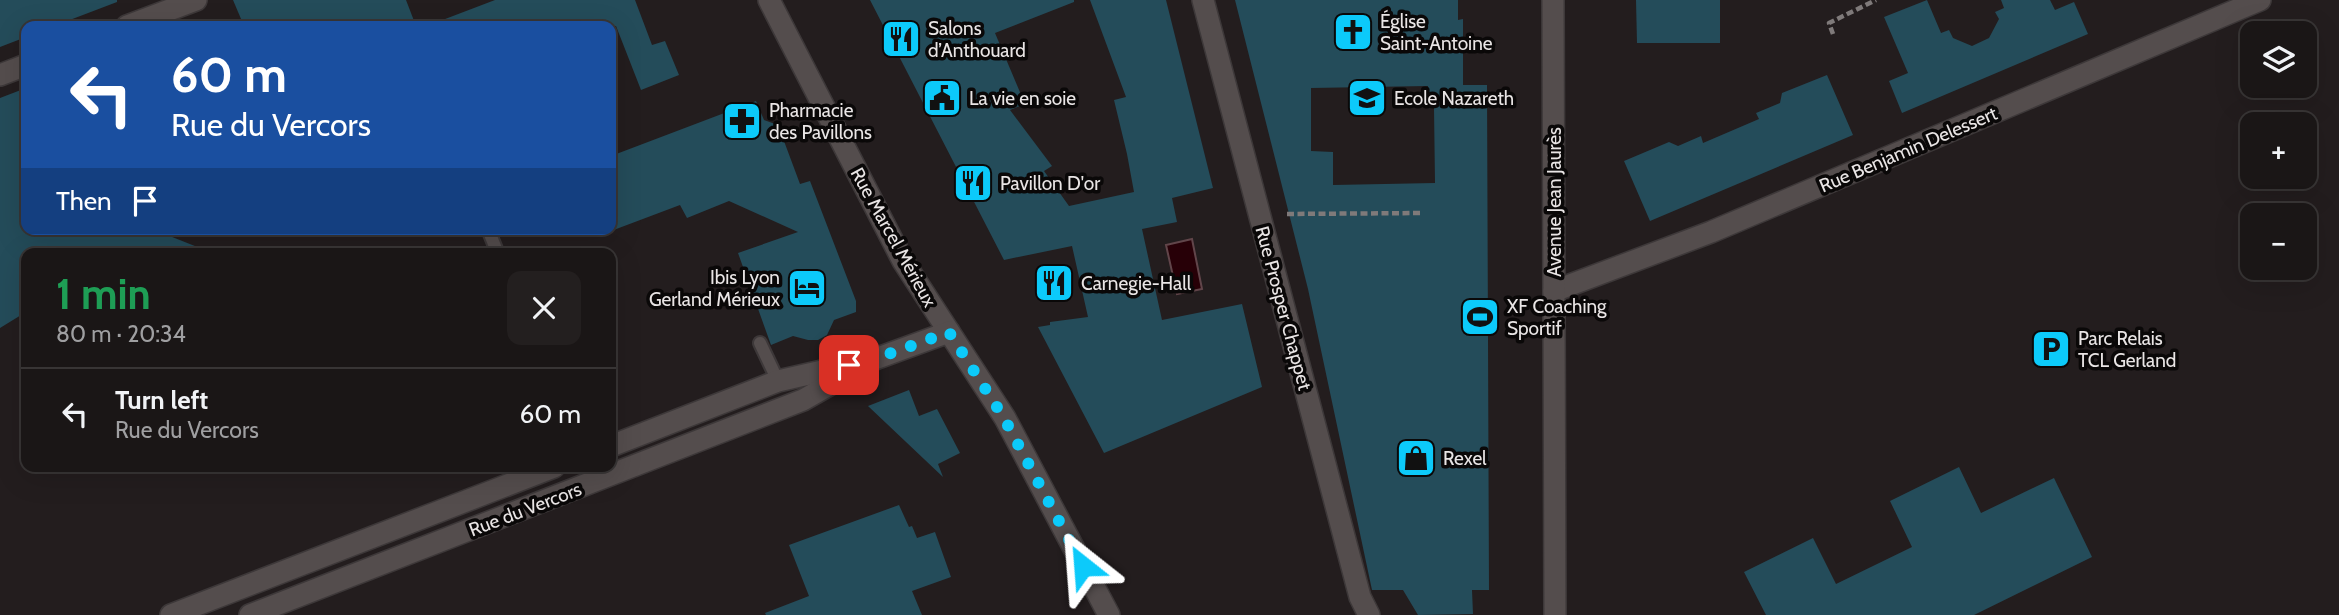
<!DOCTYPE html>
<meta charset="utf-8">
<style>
:root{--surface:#1a1616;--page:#231f1f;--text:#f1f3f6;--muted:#9f9fa1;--line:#383535}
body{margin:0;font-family:Cabin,sans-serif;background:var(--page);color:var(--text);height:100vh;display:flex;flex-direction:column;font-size:26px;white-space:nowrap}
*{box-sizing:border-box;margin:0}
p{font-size:23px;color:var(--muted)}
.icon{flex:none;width:38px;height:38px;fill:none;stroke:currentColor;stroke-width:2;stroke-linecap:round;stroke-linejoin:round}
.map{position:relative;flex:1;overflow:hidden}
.details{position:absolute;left:21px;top:248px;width:595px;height:224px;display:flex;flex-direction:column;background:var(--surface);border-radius:14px;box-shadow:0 7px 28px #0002,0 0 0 2px var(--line)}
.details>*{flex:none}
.hud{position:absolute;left:21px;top:21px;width:595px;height:214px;border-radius:14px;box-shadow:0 7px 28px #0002,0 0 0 2px var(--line);background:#1a4fa0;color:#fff;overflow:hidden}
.tools{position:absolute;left:2240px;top:21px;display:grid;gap:14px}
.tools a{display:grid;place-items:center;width:77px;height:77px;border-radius:14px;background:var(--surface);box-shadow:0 7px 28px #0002,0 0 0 2px var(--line);font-size:35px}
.pin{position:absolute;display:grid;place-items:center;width:60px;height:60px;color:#fff;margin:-30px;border-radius:14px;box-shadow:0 4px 10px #0006}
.me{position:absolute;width:77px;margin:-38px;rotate:332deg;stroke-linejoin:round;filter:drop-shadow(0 0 5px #0008)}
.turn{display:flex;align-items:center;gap:24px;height:147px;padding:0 35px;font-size:32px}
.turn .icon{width:91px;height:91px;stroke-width:2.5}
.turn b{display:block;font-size:49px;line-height:60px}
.then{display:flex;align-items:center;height:66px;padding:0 35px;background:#0003;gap:14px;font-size:26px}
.round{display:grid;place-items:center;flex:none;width:74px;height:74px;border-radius:14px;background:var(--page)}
.headline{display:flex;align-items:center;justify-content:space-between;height:119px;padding:0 35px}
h1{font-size:42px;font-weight:700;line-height:52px;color:#1e9e55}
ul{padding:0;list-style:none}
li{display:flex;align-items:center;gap:21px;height:91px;padding:0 35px;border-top:2px solid var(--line)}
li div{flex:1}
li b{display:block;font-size:26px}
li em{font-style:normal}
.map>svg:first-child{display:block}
</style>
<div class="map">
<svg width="2339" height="615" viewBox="0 0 2339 615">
<rect width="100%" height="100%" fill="#231d1e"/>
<!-- water -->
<polygon fill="#270007" stroke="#61454a" stroke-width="2" points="1192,239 1202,289 1177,294 1166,245"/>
<!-- building -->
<g fill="#244c5a" fill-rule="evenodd">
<polygon points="0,0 117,0 117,2 54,26 26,26 26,37 0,47"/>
<polygon points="233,0 406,0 416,26 244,26"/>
<polygon points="495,0 635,0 652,45 665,41 679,75 641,90 616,26 432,26 432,24"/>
<polygon points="870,0 1074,0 1074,2 995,33 1025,104 1010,110 1052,166 1044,171 1069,206 1134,192 1127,154 1114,100 1126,97 1090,0 1166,0 1213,188 1172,198 1177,222 1142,229 1162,320 1242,304 1262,387 1104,453 1038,327 1050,325 1050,322 1088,317 1072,246 1004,260"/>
<path d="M1235,0H1458V20L1463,19V85H1487L1489,590H1472L1473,614L1418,615L1403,590H1372L1308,289ZM1428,86V108H1434L1435,183L1333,185V152L1311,151V88Z"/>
<polygon points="1636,0 1720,0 1720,43 1637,43"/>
<polygon points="1927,0 1941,33 1949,30 1953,38 1972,46 1989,38 1999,19 1995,12 2004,8 2001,0 2050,0 2055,10 2074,2 2088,34 1902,113 1889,81 1908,73 1884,17"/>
<polygon points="1827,75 1853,135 1650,221 1624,161 1669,142 1678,146 1701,136 1703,143 1759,119 1756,113 1780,103 1782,93"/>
<polygon points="26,88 26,229 152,229 210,252 210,254 26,254 26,312 0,328 0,98"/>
<polygon points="756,101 764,120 778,125 800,184 810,181 856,301 856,312 834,320 827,335 818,340 808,340 793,336 771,345 738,253 798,232 729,201 687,218 680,205 611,231 611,156"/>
<polygon points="909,390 919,416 937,409 960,453 938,464 943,477 868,406"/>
<polygon points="1959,467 1981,513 2054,478 2092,557 1974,615 1766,615 1744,572 1813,538 1836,584 1912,547 1890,501"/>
<polygon points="899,505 909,527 912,526 917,538 935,532 951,577 912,591 922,615 766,615 765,613 809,596 789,545"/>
</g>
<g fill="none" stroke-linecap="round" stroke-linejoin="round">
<!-- lane casing -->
<g stroke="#3d3839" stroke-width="16">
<g id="lane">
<polyline points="488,229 498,254"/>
<polyline points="760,343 778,381"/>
</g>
</g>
<!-- street casing -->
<g stroke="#3d3839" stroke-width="24">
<g id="street">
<polyline points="769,0 903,261 1005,418 1109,615"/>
<polyline points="1203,0 1360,597 1369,615"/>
<polyline points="127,26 196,0"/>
<polyline points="0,75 26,65"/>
<polyline points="1554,291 1711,232 2260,0"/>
<polyline points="611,446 778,381 875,359 949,332"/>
<polyline points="171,615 554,467"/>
<polyline points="250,615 803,400 873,360"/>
</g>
</g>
<!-- secondary casing -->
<g stroke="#3d3839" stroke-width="24">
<polyline id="secondary" points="1553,0 1555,615"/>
</g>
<!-- path -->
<g stroke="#7f7a7a" stroke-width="4.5" stroke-dasharray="7 3.5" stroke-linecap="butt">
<polyline points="1833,34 1829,23 1876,0"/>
<polyline points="1287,214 1423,213"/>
</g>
<!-- lane -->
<use href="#lane" stroke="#544d4d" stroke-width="12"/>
<!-- street -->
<use href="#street" stroke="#544d4d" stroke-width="21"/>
<!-- secondary -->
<use href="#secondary" stroke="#544d4d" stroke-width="21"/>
</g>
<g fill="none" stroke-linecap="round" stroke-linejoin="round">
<!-- route -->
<polyline stroke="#0ccafa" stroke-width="12" stroke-dasharray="0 21.6" points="849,365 875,359 949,332 1004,418 1083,566"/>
</g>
<!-- icons -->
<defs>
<g id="church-square" transform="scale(2.0125)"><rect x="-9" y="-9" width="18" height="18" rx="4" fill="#0ccafa" stroke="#0a0808"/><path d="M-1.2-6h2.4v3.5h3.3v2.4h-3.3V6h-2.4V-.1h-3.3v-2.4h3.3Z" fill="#111"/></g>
<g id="restaurant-square" transform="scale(2.0125)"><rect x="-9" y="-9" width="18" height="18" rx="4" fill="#0ccafa" stroke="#0a0808"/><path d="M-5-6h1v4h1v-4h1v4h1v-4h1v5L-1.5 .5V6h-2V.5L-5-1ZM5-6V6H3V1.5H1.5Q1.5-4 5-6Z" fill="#111"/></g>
<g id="civic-square" transform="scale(2.0125)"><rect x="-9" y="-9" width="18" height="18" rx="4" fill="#0ccafa" stroke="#0a0808"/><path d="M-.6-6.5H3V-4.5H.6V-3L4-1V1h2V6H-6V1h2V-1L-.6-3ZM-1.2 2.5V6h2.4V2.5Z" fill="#111"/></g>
<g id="school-square" transform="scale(2.0125)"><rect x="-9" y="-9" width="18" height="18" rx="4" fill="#0ccafa" stroke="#0a0808"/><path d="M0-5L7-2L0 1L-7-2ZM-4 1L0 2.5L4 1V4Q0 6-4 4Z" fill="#111"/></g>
<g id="pharmacy-square" transform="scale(2.0125)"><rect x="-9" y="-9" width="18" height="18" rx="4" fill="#0ccafa" stroke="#0a0808"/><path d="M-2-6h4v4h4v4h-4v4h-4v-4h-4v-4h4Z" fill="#111"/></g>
<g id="hotel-square" transform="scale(2.0125)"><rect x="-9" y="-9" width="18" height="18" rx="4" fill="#0ccafa" stroke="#0a0808"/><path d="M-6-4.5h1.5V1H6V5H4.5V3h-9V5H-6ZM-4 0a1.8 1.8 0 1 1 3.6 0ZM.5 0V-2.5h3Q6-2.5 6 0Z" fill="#111"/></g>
<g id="stadium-square" transform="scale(2.0125)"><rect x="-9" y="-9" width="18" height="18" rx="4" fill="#0ccafa" stroke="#0a0808"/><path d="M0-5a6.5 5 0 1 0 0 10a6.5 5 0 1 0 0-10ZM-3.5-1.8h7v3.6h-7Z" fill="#111"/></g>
<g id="parking-square" transform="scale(2.0125)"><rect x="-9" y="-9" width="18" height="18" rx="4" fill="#0ccafa" stroke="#0a0808"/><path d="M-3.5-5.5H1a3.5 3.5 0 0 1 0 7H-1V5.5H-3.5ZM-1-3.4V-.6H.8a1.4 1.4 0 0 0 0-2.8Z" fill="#111"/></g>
<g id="shop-square" transform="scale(2.0125)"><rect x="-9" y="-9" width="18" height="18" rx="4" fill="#0ccafa" stroke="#0a0808"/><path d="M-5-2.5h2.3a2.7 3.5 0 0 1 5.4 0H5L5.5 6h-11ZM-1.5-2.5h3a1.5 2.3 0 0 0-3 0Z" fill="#111"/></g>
</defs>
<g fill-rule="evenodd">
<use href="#church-square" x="1353" y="32"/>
<use href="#restaurant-square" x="901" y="39"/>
<use href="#civic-square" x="942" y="98"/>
<use href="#school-square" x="1367" y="98"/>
<use href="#pharmacy-square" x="742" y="121"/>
<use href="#restaurant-square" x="973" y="183"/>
<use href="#restaurant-square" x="1054" y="283"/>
<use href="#hotel-square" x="807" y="288"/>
<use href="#stadium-square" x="1480" y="317"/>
<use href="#parking-square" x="2051" y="349"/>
<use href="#shop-square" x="1416" y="458"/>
</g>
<g text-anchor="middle" stroke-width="7" stroke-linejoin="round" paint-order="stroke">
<!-- poi labels -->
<g font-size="19" fill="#e9e5e5" stroke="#0a0808" text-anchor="start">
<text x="1380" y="28">Église<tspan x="1380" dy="22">Saint-Antoine</tspan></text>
<text x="928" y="35">Salons<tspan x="928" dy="22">d’Anthouard</tspan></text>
<text x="969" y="105">La vie en soie</text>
<text x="1394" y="105">Ecole Nazareth</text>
<text x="769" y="117">Pharmacie<tspan x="769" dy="22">des Pavillons</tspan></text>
<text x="1000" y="190">Pavillon D'or</text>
<text x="780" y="284" text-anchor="end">Ibis Lyon<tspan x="780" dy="22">Gerland Mérieux</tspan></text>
<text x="1081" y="290">Carnegie-Hall</text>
<text x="1507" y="313">XF Coaching<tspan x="1507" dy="22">Sportif</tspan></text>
<text x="2078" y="345">Parc Relais<tspan x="2078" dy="22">TCL Gerland</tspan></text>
<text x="1443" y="465">Rexel</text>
</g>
<!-- street labels -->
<g font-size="19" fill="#e9e5e5" stroke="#0a0808">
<text transform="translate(1908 149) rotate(-23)" y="7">Rue Benjamin Delessert</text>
<text transform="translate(1554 202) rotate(-90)" y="7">Avenue Jean Jaurès</text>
<text transform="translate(894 237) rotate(61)" y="7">Rue Marcel Mérieux</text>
<text transform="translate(1284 308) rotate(75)" y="7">Rue Prosper Chappet</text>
<text transform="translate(525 509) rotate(-21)" y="7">Rue du Vercors</text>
</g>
</g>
</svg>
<div class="tools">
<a><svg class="icon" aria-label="layers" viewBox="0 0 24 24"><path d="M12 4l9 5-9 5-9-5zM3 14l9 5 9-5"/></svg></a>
<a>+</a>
<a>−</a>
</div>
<div class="pin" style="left:849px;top:365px;background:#d93025"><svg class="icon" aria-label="arrive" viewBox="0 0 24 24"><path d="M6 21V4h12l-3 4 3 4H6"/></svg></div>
<svg class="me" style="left:1083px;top:566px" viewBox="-20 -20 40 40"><path d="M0-17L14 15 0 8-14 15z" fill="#0ccafa" stroke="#fff" stroke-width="4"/></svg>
<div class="hud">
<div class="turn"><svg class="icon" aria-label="left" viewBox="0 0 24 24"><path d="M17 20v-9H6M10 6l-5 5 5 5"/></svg><div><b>60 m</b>Rue du Vercors</div></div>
<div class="then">Then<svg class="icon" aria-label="arrive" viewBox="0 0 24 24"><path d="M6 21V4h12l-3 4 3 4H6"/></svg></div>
</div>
<section class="details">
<div class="headline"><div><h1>1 min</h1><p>80 m · 20:34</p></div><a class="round"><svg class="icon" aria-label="close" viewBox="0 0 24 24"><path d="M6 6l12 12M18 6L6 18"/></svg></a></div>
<ul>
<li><svg class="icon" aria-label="left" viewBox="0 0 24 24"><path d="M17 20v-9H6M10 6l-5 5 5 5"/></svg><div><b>Turn left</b><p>Rue du Vercors</p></div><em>60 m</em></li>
</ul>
</section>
</div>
